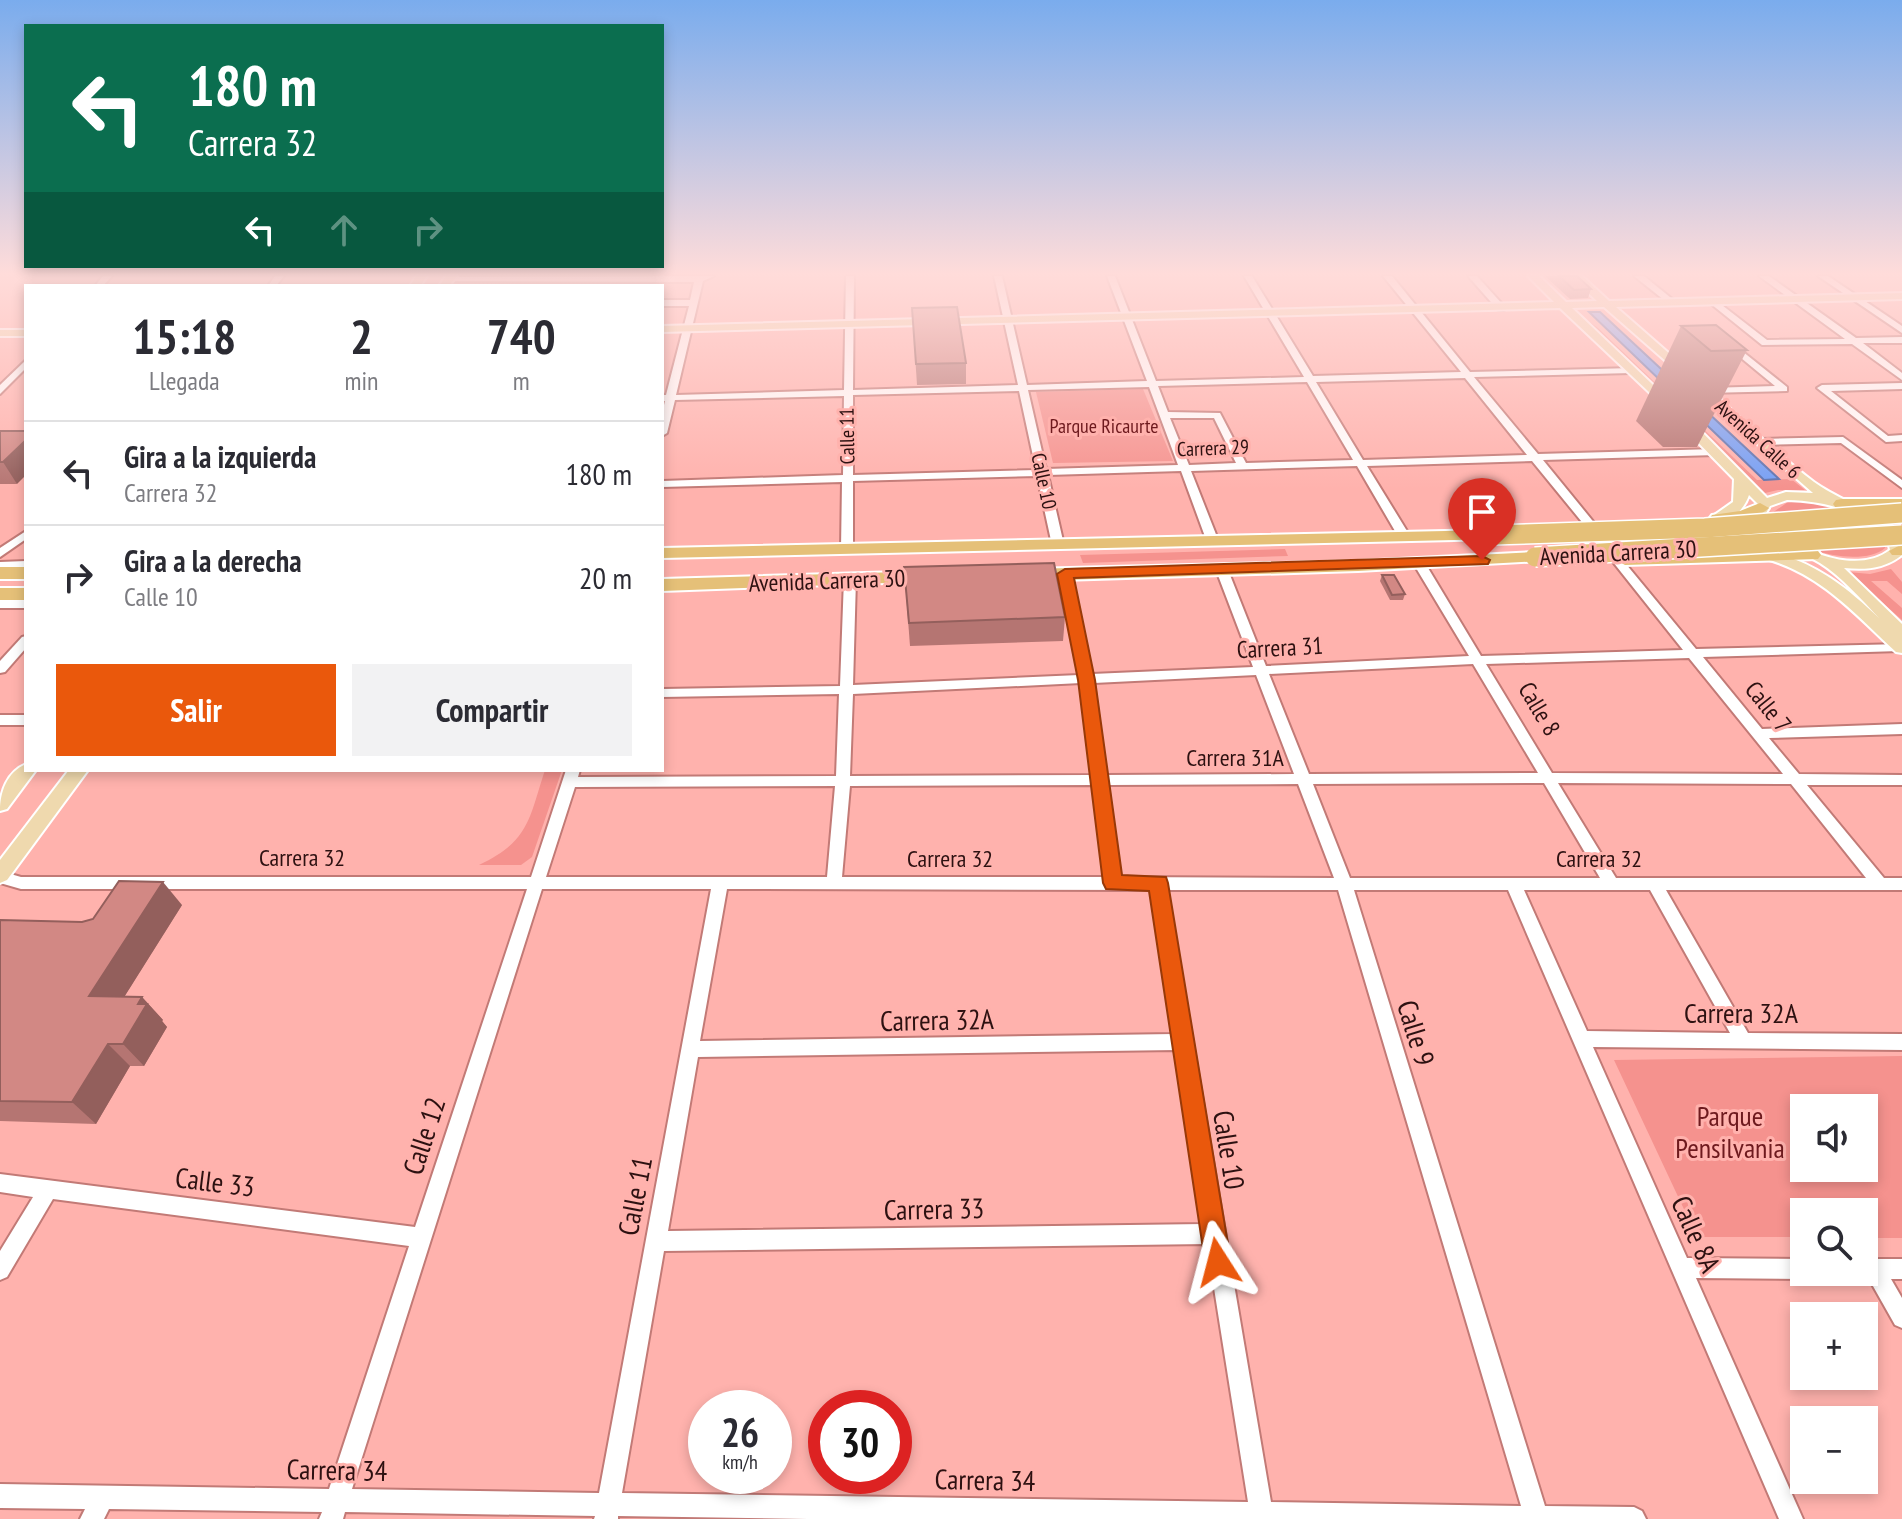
<!DOCTYPE html>
<html lang="es">
<meta charset="utf-8">
<style>
:root{--surface:#fff;--page:#f2f2f3;--text:#2b2b33;--muted:#7c7c81;--line:#e1e1e2;--accent:#ea580c}
body{margin:0;font-family:"PT Sans Narrow",sans-serif;background:var(--page);color:var(--text);height:100vh;display:flex;flex-direction:column;font-size:30px;white-space:nowrap}
*{box-sizing:border-box;margin:0}
p{font-size:26px;color:var(--muted)}
.icon{flex:none;width:44px;height:44px;fill:none;stroke:currentColor;stroke-width:2;stroke-linecap:round;stroke-linejoin:round}
.map{position:relative;flex:1;overflow:hidden}
.panel{position:absolute;left:24px;top:284px;width:640px;height:488px;display:flex;flex-direction:column;background:var(--surface);border-radius:0px;box-shadow:0 4px 12px #0003}
.panel>*{flex:none}
.guide{position:absolute;left:24px;top:24px;width:640px;height:244px;border-radius:0px;box-shadow:0 4px 12px #0003;background:#0b6e4f;color:#fff;overflow:hidden}
.fabs{position:absolute;left:1790px;top:1094px;display:grid;gap:16px}
.fabs a{display:grid;place-items:center;width:88px;height:88px;border-radius:0px;background:var(--surface);box-shadow:0 4px 12px #0003;font-size:40px}
.speed{position:absolute;left:688px;top:1390px;display:flex;gap:16px;font-size:40px;font-weight:700;text-align:center}
.speed>*{display:grid;place-content:center;width:104px;height:104px;border-radius:50%;background:var(--surface);box-shadow:0 4px 12px #0003;line-height:1}
.speed small{font-size:20px;font-weight:400}
.speed .limit{border:12px solid #d22;background:#fff;color:#111}
.pin{position:absolute;display:grid;place-items:center;width:68px;height:68px;color:#fff;margin:-82px -34px;border-radius:50% 50% 50% 0;rotate:-45deg;box-shadow:0 0 8px #0007}
.pin .icon{rotate:45deg}
.me{position:absolute;width:88px;margin:-44px;rotate:351deg;stroke-linejoin:round;filter:drop-shadow(0 0 6px #0008)}
.turn{display:flex;align-items:center;gap:28px;height:168px;padding:0 32px;font-size:36px}
.turn .icon{width:104px;height:104px;stroke-width:2.5}
.turn b{display:block;font-size:56px;line-height:68px}
.lanes{display:flex;align-items:center;height:76px;padding:0 32px;background:#0003;justify-content:center;gap:40px;direction:ltr}
.lanes .off{opacity:.35}
.eta{display:flex;justify-content:space-evenly;align-items:center;height:136px;text-align:center}
.eta b{font-size:48px;font-weight:600;line-height:56px}
.primary-button{display:flex;gap:16px;margin-top:auto;padding:16px 32px}
.primary-button a{flex:1;height:92px;border-radius:0px;background:var(--accent);color:#fff;font-size:32px;font-weight:600;line-height:92px;text-align:center}
.primary-button a+a{background:var(--page);color:var(--text)}
ul{padding:0;list-style:none}
li{display:flex;align-items:center;gap:24px;height:104px;padding:0 32px;border-top:2px solid var(--line)}
li div{flex:1}
li b{display:block;font-size:30px}
li em{font-style:normal}
.map>svg:first-child{display:block}
</style>
<div class="map">
<svg width="1902" height="1519" viewBox="0 0 1902 1519">
<rect width="100%" height="100%" fill="#ffb2ad"/>
<!-- green -->
<g fill="#f5928e" fill-rule="evenodd">
<polygon points="1577,313 1598,328 1757,480 1791,479 1805,490 1778,490 1765,493"/>
<polygon points="1143,389 1173,461 1053,463 1036,392"/>
<path d="M1802,501C1825,504 1889,517 1885,548C1860,570 1773,548 1772,513L1788,502Z"/>
<polygon points="1285,549 1288,556 1083,563 1080,555"/>
<polygon points="1891,569 1902,582 1902,594 1887,581 1871,581 1902,608 1902,620 1848,572 1870,574"/>
<path d="M545,770H562L532,857L521,865H479C530,841 529,818 545,770Z"/>
<path d="M1902,1056V1238H1864V1212H1804V1237H1697L1614,1060ZM1804,1108H1864V1168H1804Z"/>
</g>
<!-- water -->
<polygon fill="#76a0f5" stroke="#6075b1" stroke-width="2" points="1589,312 1600,312 1779,479 1764,480"/>
<g fill="none" stroke-linecap="round" stroke-linejoin="round">
<!-- minor casing -->
<g stroke="#c27a76" stroke-width="4">
<g id="minor">
<polygon points="103,276 112,276 103,286 95,286"/>
<polygon points="275,276 284,276 276,286 268,286"/>
<path d="M701,276H714L703,281L676,395L844,390L846,276H854L853,390L1018,385L994,276H1002L1027,385L1147,381L1107,276H1115L1156,381L1304,377L1244,276H1252L1313,376L1461,372L1383,276H1392L1470,372L1634,368V372L1631,373L1474,377L1538,454L1716,449L1721,452L1716,455L1543,460L1596,525L1590,528L1586,527L1532,461L1367,466L1407,531L1401,534L1395,531L1357,466L1191,471L1219,542L1213,545L1207,542L1181,471L1048,475L1064,545L1058,548L1052,545L1037,476L853,481V549L847,552L841,549L842,482L662,487V481L843,475L844,396L675,400L667,433L662,436V413L665,401H662V395H666L689,306H662V300H690L694,282L450,281L446,279L450,277ZM1465,378L1527,455L1363,460L1316,382ZM1307,382L1353,460L1246,463L1220,413L1168,412L1158,386ZM1149,387L1178,465L1046,469L1028,390ZM1019,391L1036,470L853,475V395ZM1170,418H1214L1236,463L1189,465Z"/>
<polygon points="1468,276 1477,276 1504,306 1504,310 1498,310"/>
<polygon points="1634,276 1644,276 1676,302 1669,304"/>
<polygon points="1759,276 1769,276 1856,338 1902,337 1902,343 1863,343 1902,373 1902,380 1852,344 1762,345 1711,304 1718,302 1767,340 1845,339"/>
<polygon points="1818,276 1828,276 1902,326 1902,333"/>
<polygon points="1732,343 1787,387 1787,391 1705,393 1703,391 1708,388 1775,386 1729,348 1729,344"/>
<polygon points="26,360 26,368 0,394 0,385"/>
<polygon points="1902,383 1902,389 1831,391 1888,436 1902,435 1902,441 1886,442 1817,388 1822,385"/>
<polygon points="1843,437 1902,480 1902,488 1841,443 1762,445 1757,442 1762,439"/>
<polygon points="26,531 26,539 0,557 0,548"/>
<path d="M1617,557L1621,558L1696,649L1902,644V650L1900,651L1703,657L1762,729L1902,724V734L1769,738L1799,774L1902,775V785H1807L1884,878H1902V890H1666L1748,1033L1902,1034V1050L1593,1047L1687,1258L1804,1259V1272H1813L1811,1276L1804,1279L1696,1278L1803,1519H1779L1508,890H1354L1545,1506L1634,1507L1642,1511L1646,1519H808L618,1516V1519H594L595,1516L345,1512L343,1519H319L322,1512L109,1509L104,1519H80L85,1509L0,1508V1484L329,1489L409,1246L53,1199L7,1277L0,1280V1251L33,1197L0,1192V1174L415,1227L527,889H21L0,883V871L21,877H531L566,770H580L578,777L836,776L839,694L662,697V689L840,686L844,579L850,575L856,579L853,685L1079,675L1059,574L1065,570L1071,574L1092,674L1253,667L1216,570L1222,567L1228,570L1266,666L1469,656L1413,563L1419,560L1425,563L1481,656L1683,650L1613,562L1611,560ZM1689,658L1783,774L1552,773L1486,664ZM1473,664L1538,773L1309,774L1269,674ZM1256,675L1294,774L1106,775L1094,683ZM1081,683L1092,775L850,776L853,694ZM1544,783L1600,878H1350L1313,784ZM1558,783L1791,784L1866,878H1616ZM1298,784L1334,878L1120,877L1108,785ZM1093,785L1105,877H842L850,786ZM835,786L827,877H546L575,787ZM542,889H711L599,1493L352,1489ZM727,889L1151,890L1174,1034L700,1041ZM1167,890H1338L1521,1506L1271,1502ZM1524,890H1650L1730,1033L1587,1031ZM1176,1050L1204,1224L668,1231L698,1057ZM1207,1244L1248,1502L622,1493L664,1251Z"/>
<polygon points="26,561 26,567 0,568 0,562"/>
<rect x="0" y="600" width="26" height="8"/>
<polygon points="26,636 26,648 5,672 0,673 0,661 22,637"/>
<rect x="0" y="715" width="26" height="10"/>
<polygon points="1864,1259 1902,1259 1902,1279 1891,1279 1902,1298 1902,1328 1895,1325 1869,1279 1857,1276 1855,1272 1864,1272"/>
</g>
</g>
<!-- major casing -->
<g stroke="#fff" stroke-width="4">
<g id="major">
<polygon points="416,276 427,276 420,286 410,286"/>
<polygon points="446,276 457,276 449,286 439,286"/>
<polygon points="1528,276 1539,276 1566,302 1597,301 1570,276 1582,276 1609,301 1902,293 1902,299 1616,307 1688,370 1688,376 1684,377 1604,307 1572,308 1671,402 1671,408 1667,409 1560,308 662,332 662,326 1554,302"/>
<rect x="0" y="330" width="26" height="6"/>
<path d="M1699,387H1707C1742,419 1776,454 1814,482C1842,502 1873,509 1899,532L1902,555C1884,569 1866,570 1844,568L1902,624V653L1896,652C1856,615 1821,574 1766,559L1764,556L1771,552C1816,563 1846,587 1879,618C1861,599 1842,577 1820,563C1788,544 1773,552 1752,513L1758,504L1749,495C1744,510 1730,524 1713,522V516L1733,502L1734,479L1681,425V419H1689L1767,498L1786,492L1813,493L1699,393ZM1787,500C1825,501 1859,510 1887,536L1890,550C1855,577 1786,549 1766,513L1770,506Z"/>
<path d="M26,764V770H36L7,809L0,811C0,792 7,772 26,764Z"/>
<polygon points="69,770 88,770 7,880 0,883 0,860"/>
</g>
</g>
<!-- highway casing -->
<g stroke="#fff" stroke-width="4">
<g id="highway">
<polygon points="1842,499 1902,499 1902,509 1836,508 1833,504 1836,500"/>
<path d="M1760,503L1769,508C1756,520 1724,531 1709,519L1712,515L1740,511Z"/>
<polygon points="1492,530 1498,531 1501,535 1498,539 662,558 662,548"/>
<polygon points="1902,544 1902,555 1892,555 1889,551"/>
<polygon points="1812,550 1818,551 1821,555 1818,559 1625,565 1616,560 1625,555"/>
<polygon points="1535,552 1541,553 1544,557 1541,561 1358,571 1029,581 1020,575 1029,569 1358,561"/>
<rect x="0" y="567" width="26" height="12"/>
<polygon points="934,571 941,573 943,577 941,581 662,591 662,579"/>
<rect x="0" y="588" width="26" height="12"/>
</g>
</g>
<!-- minor -->
<use href="#minor" fill="#fff" fill-rule="evenodd"/>
<!-- major -->
<use href="#major" fill="#efd9ae" fill-rule="evenodd"/>
<!-- highway -->
<use href="#highway" fill="#e5c078" fill-rule="evenodd"/>
<!-- highway-bridge casing -->
<g stroke="#fff" stroke-width="22" stroke-linecap="butt">
<g id="highway-bridge">
<polyline points="1492,535 1705,528 1902,513"/>
<polyline points="1535,557 1902,535"/>
</g>
</g>
<!-- highway-bridge -->
<use href="#highway-bridge" stroke="#e5c078" stroke-width="19"/>
</g>
<!-- wall -->
<g fill="#b57572">
<polygon points="1545,276 1577,276 1591,289 1588,298 1570,299"/>
<polygon points="912,308 966,363 966,384 917,385"/>
<polygon points="1681,326 1747,350 1697,447 1663,447 1636,421"/>
<polygon points="0,431 17,484 0,484"/>
<polygon points="904,567 1065,617 1063,641 910,646"/>
<polygon points="1382,575 1405,594 1403,600 1390,600 1380,581"/>
<polygon points="182,905 124,997 142,997 163,1020 162,1021 167,1027 144,1066 130,1066 96,1124 0,1121 0,920 82,922"/>
</g>
<!-- shaded-wall -->
<g fill="#935f5c">
<polygon points="26,440 26,475 17,484 3,462"/>
<polygon points="163,882 182,905 111,1018 89,996"/>
<polygon points="142,997 163,1020 162,1021 167,1027 144,1066 123,1044 138,1004"/>
<polygon points="108,1044 130,1066 96,1124 72,1102"/>
</g>
<!-- building -->
<g fill="#d28884" stroke="#935f5c" stroke-width="2">
<polygon points="1559,276 1577,276 1591,289 1574,290"/>
<polygon points="957,307 966,363 916,364 912,308"/>
<polygon points="1716,325 1747,350 1711,351 1681,326"/>
<polygon points="0,431 26,431 26,440 3,462 0,462"/>
<polygon points="1054,563 1065,617 909,623 904,567"/>
<polygon points="1382,575 1394,575 1405,594 1392,595"/>
<polygon points="119,881 163,882 89,996 142,997 138,1004 147,1004 123,1044 108,1044 72,1102 0,1101 0,920 82,922 93,919"/>
</g>
<!-- sky -->
<linearGradient id="sky" x2="0" y2="1"><stop stop-color="#7aaced"/><stop offset="0.56" stop-color="#ffdcda"/><stop offset="1" stop-color="#ffdcda" stop-opacity="0"/></linearGradient>
<rect width="1902" height="489" fill="url(#sky)"/>
<!-- route -->
<polygon fill="#ea580c" stroke="#983908" stroke-width="2" points="1482,556 1490,560 1488,564 1074,578 1095,680 1122,875 1166,877 1168,883 1231,1262 1227,1271 1218,1275 1209,1271 1205,1262 1149,891 1106,889 1103,883 1078,680 1057,574 1065,569"/>
<g text-anchor="middle" stroke-width="6" stroke-linejoin="round" paint-order="stroke">
<!-- far-park labels -->
<g font-size="20" fill="#6e1a1e" stroke="#ffb2ad">
<text x="1104" y="433">Parque Ricaurte</text>
</g>
<!-- far-street labels -->
<g font-size="20" fill="#2d1111" stroke="#ffb2ad">
<text transform="translate(847 436) rotate(-91)" y="7">Calle 11</text>
<text transform="translate(1758 439) rotate(42)" y="7">Avenida Calle 6</text>
<text transform="translate(1213 448) rotate(-2)" y="7">Carrera 29</text>
<text transform="translate(1044 481) rotate(78)" y="7">Calle 10</text>
</g>
<!-- street labels -->
<g font-size="24" fill="#2d1111" stroke="#ffb2ad">
<text transform="translate(1618 553) rotate(-3)" y="8">Avenida Carrera 30</text>
<text transform="translate(827 581) rotate(-2)" y="8">Avenida Carrera 30</text>
<text transform="translate(1280 648) rotate(-3)" y="8">Carrera 31</text>
<text transform="translate(1768 707) rotate(51)" y="8">Calle 7</text>
<text transform="translate(1539 709) rotate(59)" y="8">Calle 8</text>
<text x="1235" y="766">Carrera 31A</text>
<text x="302" y="866">Carrera 32</text>
<text x="950" y="867">Carrera 32</text>
<text x="1599" y="867">Carrera 32</text>
</g>
<!-- near-street labels -->
<g font-size="28" fill="#2d1111" stroke="#ffb2ad">
<text x="1741" y="1023">Carrera 32A</text>
<text transform="translate(937 1020) rotate(-1)" y="10">Carrera 32A</text>
<text transform="translate(1416 1033) rotate(73)" y="10">Calle 9</text>
<text transform="translate(424 1136) rotate(-72)" y="10">Calle 12</text>
<text transform="translate(1229 1150) rotate(81)" y="10">Calle 10</text>
<text transform="translate(215 1182) rotate(7)" y="10">Calle 33</text>
<text transform="translate(635 1196) rotate(-79)" y="10">Calle 11</text>
<text transform="translate(934 1209) rotate(-1)" y="10">Carrera 33</text>
<text transform="translate(1696 1234) rotate(66)" y="10">Calle 8A</text>
<text transform="translate(337 1470) rotate(1)" y="10">Carrera 34</text>
<text transform="translate(985 1480) rotate(1)" y="10">Carrera 34</text>
</g>
<!-- near-park labels -->
<g font-size="28" fill="#6e1a1e" stroke="#ffb2ad">
<text x="1730" y="1126">Parque<tspan x="1730" dy="32">Pensilvania</tspan></text>
</g>
</g>
</svg>
<div class="fabs">
<a><svg class="icon" aria-label="sound" viewBox="0 0 24 24"><path d="M4 9h4l5-4v14l-5-4H4zM17 9q2 3 0 6"/></svg></a>
<a><svg class="icon" aria-label="search" viewBox="0 0 24 24"><circle cx="10" cy="10" r="6"/><path d="M15 15l6 6"/></svg></a>
<a>+</a>
<a>−</a>
</div>
<div class="speed"><div>26<small>km/h</small></div><div class="limit">30</div></div>
<div class="pin" style="left:1482px;top:560px;background:#d93025"><svg class="icon" aria-label="arrive" viewBox="0 0 24 24"><path d="M6 21V4h12l-3 4 3 4H6"/></svg></div>
<svg class="me" style="left:1218px;top:1262px" viewBox="-20 -20 40 40"><path d="M0-17L14 15 0 8-14 15z" fill="#ea580c" stroke="#fff" stroke-width="4"/></svg>
<div class="guide">
<div class="turn"><svg class="icon" aria-label="left" viewBox="0 0 24 24"><path d="M17 20v-9H6M10 6l-5 5 5 5"/></svg><div><b>180 m</b>Carrera 32</div></div>
<div class="lanes"><svg class="icon" aria-label="left" viewBox="0 0 24 24"><path d="M17 20v-9H6M10 6l-5 5 5 5"/></svg><svg class="icon off" aria-label="ahead" viewBox="0 0 24 24"><path d="M12 20V5M6 11l6-6 6 6"/></svg><svg class="icon off" aria-label="right" viewBox="0 0 24 24"><path d="M7 20v-9h11M14 6l5 5-5 5"/></svg></div>
</div>
<section class="panel">
<div class="eta">
<div><b>15:18</b><p>Llegada</p></div>
<div><b>2</b><p>min</p></div>
<div><b>740</b><p>m</p></div>
</div>
<ul>
<li><svg class="icon" aria-label="left" viewBox="0 0 24 24"><path d="M17 20v-9H6M10 6l-5 5 5 5"/></svg><div><b>Gira a la izquierda</b><p>Carrera 32</p></div><em>180 m</em></li>
<li><svg class="icon" aria-label="right" viewBox="0 0 24 24"><path d="M7 20v-9h11M14 6l5 5-5 5"/></svg><div><b>Gira a la derecha</b><p>Calle 10</p></div><em>20 m</em></li>
</ul>
<div class="primary-button"><a>Salir</a><a>Compartir</a></div>
</section>
</div>
